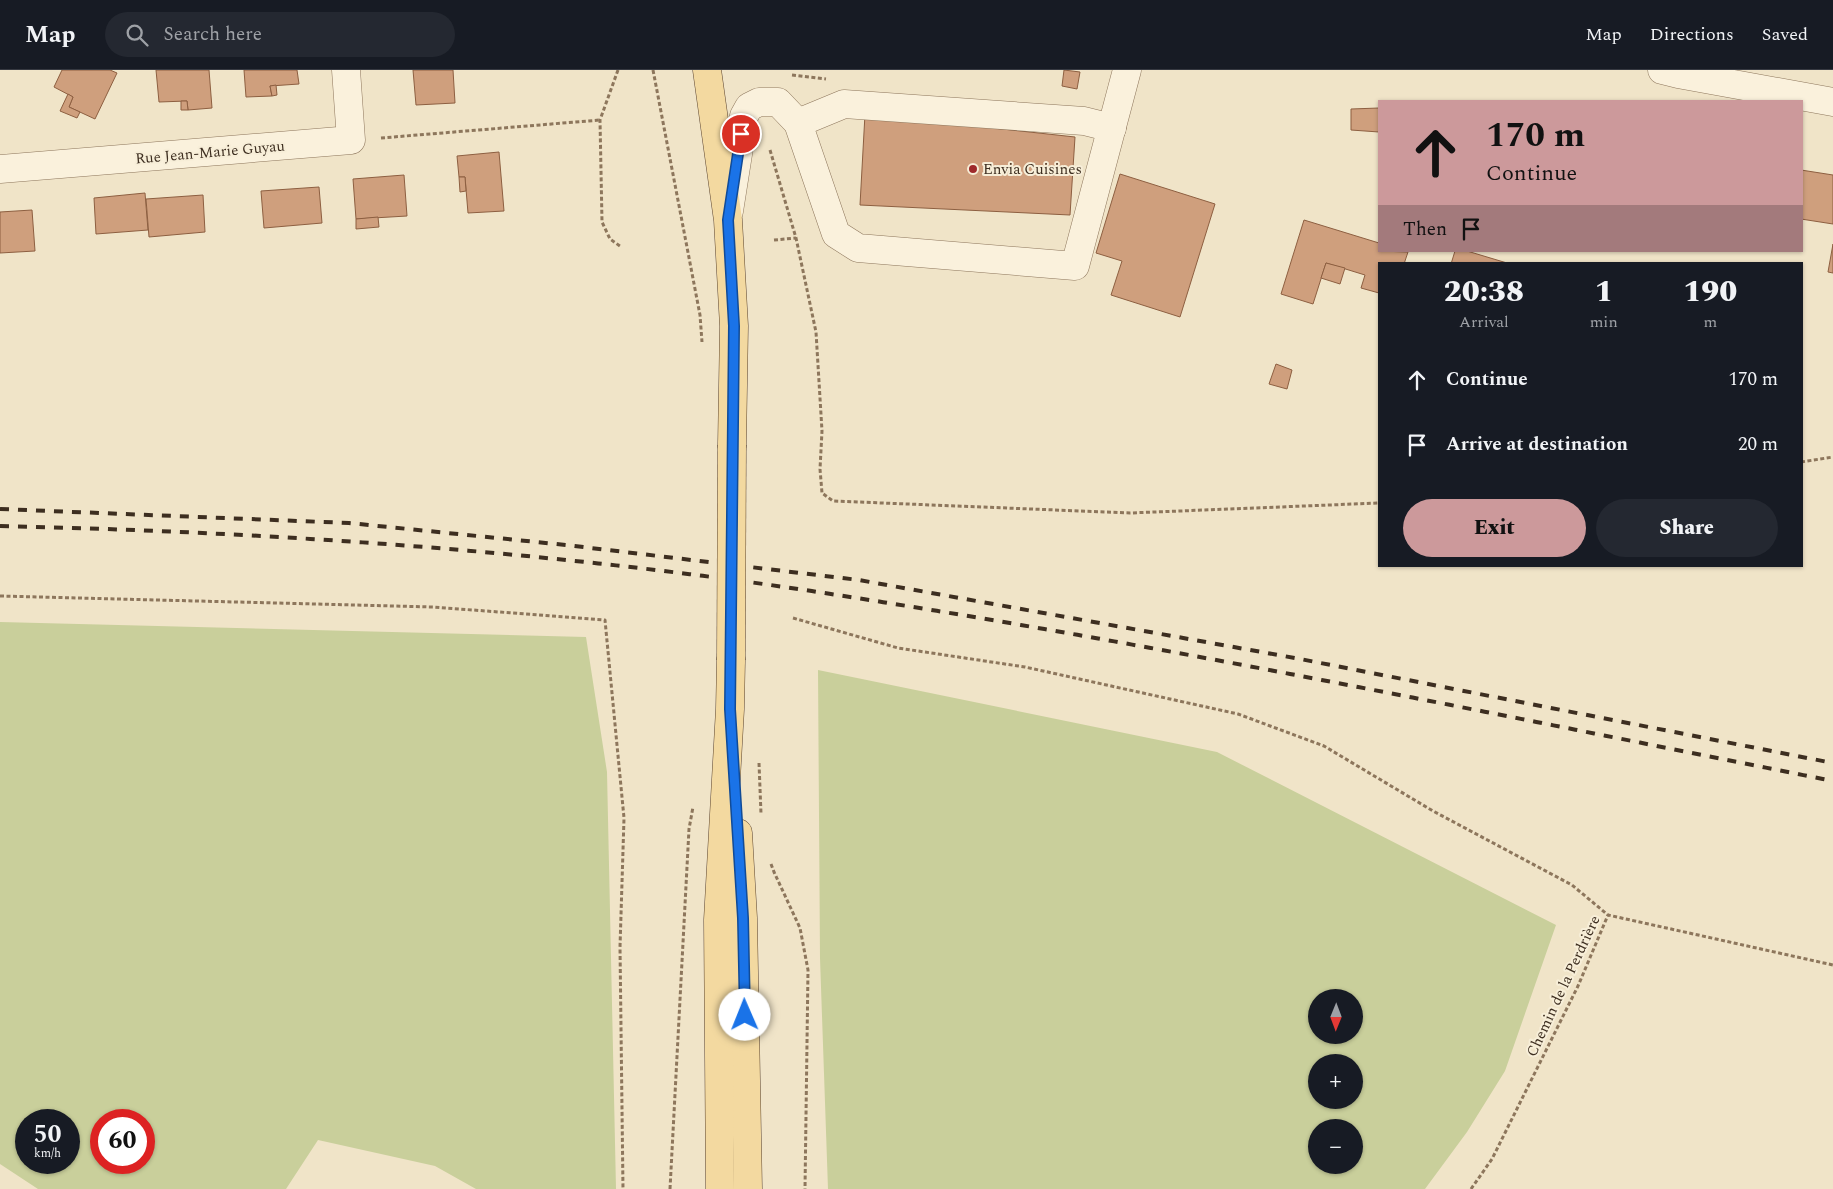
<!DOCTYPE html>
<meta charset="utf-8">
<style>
:root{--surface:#171b24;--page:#242831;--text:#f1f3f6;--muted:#9ea1a6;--line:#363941;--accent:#cc999b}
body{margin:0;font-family:Spectral,serif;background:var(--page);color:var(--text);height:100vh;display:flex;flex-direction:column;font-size:19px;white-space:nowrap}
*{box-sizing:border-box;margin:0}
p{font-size:16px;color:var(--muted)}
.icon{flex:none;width:28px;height:28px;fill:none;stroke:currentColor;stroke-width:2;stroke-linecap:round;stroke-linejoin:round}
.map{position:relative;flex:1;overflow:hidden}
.drawer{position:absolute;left:1378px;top:192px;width:425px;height:305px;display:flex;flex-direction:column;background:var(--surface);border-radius:0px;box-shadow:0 1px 4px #0004}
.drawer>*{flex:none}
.banner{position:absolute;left:1378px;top:30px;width:425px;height:152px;border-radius:0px;box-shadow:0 1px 4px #0004;background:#cc999b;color:#111;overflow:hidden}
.needle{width:32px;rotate:181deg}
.tools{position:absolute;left:1308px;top:919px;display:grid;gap:10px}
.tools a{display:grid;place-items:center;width:55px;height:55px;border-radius:50%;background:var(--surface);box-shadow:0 1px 4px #0004;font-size:25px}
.speed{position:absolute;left:15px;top:1039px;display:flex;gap:10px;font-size:25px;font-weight:700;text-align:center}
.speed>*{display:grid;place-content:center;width:65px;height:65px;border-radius:50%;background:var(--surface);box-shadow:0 1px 4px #0004;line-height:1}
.speed small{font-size:12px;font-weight:400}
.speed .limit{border:8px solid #d22;background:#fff;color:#111}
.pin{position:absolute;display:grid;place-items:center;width:42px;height:42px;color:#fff;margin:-21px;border:2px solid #fff;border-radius:50%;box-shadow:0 1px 5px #0007}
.me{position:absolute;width:55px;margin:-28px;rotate:359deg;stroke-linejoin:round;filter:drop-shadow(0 0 4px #0008)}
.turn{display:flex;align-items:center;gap:18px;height:105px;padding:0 25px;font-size:22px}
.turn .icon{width:65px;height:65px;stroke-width:2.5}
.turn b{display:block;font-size:35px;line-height:42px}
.then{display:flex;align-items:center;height:48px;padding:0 25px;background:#0003;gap:10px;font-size:19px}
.eta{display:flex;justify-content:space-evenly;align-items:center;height:85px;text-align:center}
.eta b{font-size:30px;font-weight:800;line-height:35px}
.primary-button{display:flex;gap:10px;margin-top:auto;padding:10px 25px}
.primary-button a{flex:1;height:58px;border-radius:30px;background:var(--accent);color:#111;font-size:20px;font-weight:800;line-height:58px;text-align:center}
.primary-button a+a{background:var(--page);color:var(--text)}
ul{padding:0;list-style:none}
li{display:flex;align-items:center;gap:15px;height:65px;padding:0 25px}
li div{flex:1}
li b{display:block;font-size:19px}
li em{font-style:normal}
header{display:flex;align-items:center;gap:30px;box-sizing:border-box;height:70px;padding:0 25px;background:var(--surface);border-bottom:1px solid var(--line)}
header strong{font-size:24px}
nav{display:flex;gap:28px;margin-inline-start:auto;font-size:18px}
.search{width:350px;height:45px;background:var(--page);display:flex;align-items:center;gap:12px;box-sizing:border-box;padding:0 18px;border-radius:28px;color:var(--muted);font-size:19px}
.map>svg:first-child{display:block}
</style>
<header>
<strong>Map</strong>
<div class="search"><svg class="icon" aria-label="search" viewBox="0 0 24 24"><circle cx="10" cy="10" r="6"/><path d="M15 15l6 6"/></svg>Search here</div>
<nav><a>Map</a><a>Directions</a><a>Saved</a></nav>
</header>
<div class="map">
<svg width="1833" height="1119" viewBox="0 0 1833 1119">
<rect width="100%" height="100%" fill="#f0e4c8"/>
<!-- green -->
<g fill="#c9cf9b" fill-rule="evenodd">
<path d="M0,552L586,567L607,702L616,1119H476L435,1096L318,1070L286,1119H38L0,1094ZM26,1050H69V1092H26ZM101,1050H144V1092H101Z"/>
<path d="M818,600L1217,682L1556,855L1505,1001L1467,1062L1425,1119H828L820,888ZM1316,928H1354V965H1316ZM1316,992H1354V1030H1316ZM1316,1058H1354V1095H1316Z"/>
</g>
<!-- building -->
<g fill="#cf9f7d" stroke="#8d5f41">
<polygon points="62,0 110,0 117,3 95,49 69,37 73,27 54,17"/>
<polygon points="156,0 209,0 212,38 188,40 187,31 159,32"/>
<polygon points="244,0 297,0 299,14 270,16 272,26 246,27"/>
<polygon points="413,0 453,0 455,33 416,35"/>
<polygon points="1064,0 1080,2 1077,19 1062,16"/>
<polygon points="276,15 277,25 272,26 270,16"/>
<polygon points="68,24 73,27 69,37 80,42 77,48 60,41"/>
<polygon points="181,31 187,31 188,40 181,40"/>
<polygon points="1379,38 1379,62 1351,60 1351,39"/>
<polygon points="865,44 1075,67 1070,145 860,135"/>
<polygon points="499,82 504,141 468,143 465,107 459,107 457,86"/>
<polygon points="1801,100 1833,105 1833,154 1801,149"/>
<polygon points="1120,104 1215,134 1180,247 1111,225 1122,191 1096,183"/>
<polygon points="404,105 407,146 356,149 353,109"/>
<polygon points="459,107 465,107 466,121 460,122"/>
<polygon points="319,117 322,153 264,158 261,121"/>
<polygon points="145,123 148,160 96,164 94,128"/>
<polygon points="203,125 205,162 149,167 146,129"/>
<polygon points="32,140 35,181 0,183 0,142"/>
<polygon points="378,147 379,157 356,159 356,149"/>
<polygon points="1304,150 1379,173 1379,181 1408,182 1404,194 1379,194 1379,223 1361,218 1365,205 1326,193 1313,234 1281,224"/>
<polygon points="1833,174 1833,203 1828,202"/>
<polygon points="1455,181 1467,181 1507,193 1451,194"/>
<polygon points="1326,193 1345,198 1340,214 1321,208"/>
<polygon points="1276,294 1292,300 1287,319 1269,314"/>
</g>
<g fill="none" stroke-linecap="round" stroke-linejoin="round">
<!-- minor casing -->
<g stroke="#8d765c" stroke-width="29">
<g id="minor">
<polyline points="1662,0 1678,4 1833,32"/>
<polyline points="798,53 844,34 1084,51 1112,58"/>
<polyline points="0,99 351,70 346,0"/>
<polyline points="729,141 744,46 749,37 759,32 778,32 798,53 836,164 858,178 1075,196 1127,0"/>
</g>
</g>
<!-- major casing -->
<g stroke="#5b4430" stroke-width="29">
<g id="major">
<polyline points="707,0 728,150 734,256 732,375"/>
<polyline points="738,763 743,848 748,1119"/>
<polyline points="720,1119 718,850 730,639 731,590"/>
</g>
</g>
<!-- path -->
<g stroke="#8d765c" stroke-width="3" stroke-dasharray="4 2.5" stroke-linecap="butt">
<polyline points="618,0 600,50 602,152 610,169 620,176"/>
<polyline points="653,0 700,245 702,272"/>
<polyline points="792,5 826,9"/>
<polyline points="381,68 600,50"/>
<polyline points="770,80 796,168 816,262 822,361 820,399 822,423 833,431 1130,443 1379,433"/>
<polyline points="774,170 796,168"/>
<polyline points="1801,392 1833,387"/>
<polyline points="0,526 433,537 605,550 624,748 620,877 623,1119"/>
<polyline points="793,548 898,578 1025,597 1238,644 1324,676 1433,741 1572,815 1608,845 1833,895"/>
<polyline points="759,693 761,744"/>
<polyline points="771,794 774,802 800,858 808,900 805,1119"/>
<polyline points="670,1119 689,759 693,737"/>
<polyline points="1471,1119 1492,1089 1578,916 1608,845"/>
</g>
<!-- minor -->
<use href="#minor" stroke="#faf1dc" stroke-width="28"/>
<!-- major -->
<use href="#major" stroke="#f3d9a0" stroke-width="28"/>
<!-- rail -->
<g stroke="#3d2e20" stroke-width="4" stroke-dasharray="9 9" stroke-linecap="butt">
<polyline points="0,439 349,453 566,475 859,510 1295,588 1833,693"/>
<path d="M0,456C267,462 534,480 798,519C1145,571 1489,643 1833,711"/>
</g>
<!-- major-bridge casing -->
<g stroke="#5b4430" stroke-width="29" stroke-linecap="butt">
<polyline id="major-bridge" points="731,590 732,375"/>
</g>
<!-- major-bridge -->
<use href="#major-bridge" stroke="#f3d9a0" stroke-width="28"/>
</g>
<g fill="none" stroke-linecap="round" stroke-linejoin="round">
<!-- route casing -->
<g stroke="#114b97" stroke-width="12">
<polyline id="route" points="741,64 728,150 734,256 730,639 743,848 745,945"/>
</g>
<!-- route -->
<use href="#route" stroke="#1a73e8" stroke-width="9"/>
</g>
<!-- markers -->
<circle fill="#9e2a2b" stroke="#f7eed8" stroke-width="2" cx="973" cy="99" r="5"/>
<g text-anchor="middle" stroke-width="4" stroke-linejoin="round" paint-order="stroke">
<!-- street labels -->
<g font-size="15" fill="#3d2e20" stroke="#f7eed8">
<text transform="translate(210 82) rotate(-5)" y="5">Rue Jean-Marie Guyau</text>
<text transform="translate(1563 916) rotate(-65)" y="5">Chemin de la Perdrière</text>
</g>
<!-- poi labels -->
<g font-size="15" fill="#3d2e20" stroke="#f7eed8" text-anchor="start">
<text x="983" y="104">Envia Cuisines</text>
</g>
</g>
</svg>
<div class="tools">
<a><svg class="needle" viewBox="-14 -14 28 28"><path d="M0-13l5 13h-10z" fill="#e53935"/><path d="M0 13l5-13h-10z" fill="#9ea1a6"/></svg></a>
<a>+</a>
<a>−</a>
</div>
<div class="speed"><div>50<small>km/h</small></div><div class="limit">60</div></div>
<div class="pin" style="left:741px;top:64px;background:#d93025"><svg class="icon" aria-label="arrive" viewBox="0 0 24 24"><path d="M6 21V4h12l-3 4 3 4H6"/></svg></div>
<svg class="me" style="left:745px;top:945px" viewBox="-20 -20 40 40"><circle r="19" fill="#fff"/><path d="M0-13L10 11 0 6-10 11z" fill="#1a73e8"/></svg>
<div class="banner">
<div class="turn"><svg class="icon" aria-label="ahead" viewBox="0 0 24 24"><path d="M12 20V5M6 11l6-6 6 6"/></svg><div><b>170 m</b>Continue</div></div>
<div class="then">Then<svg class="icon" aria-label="arrive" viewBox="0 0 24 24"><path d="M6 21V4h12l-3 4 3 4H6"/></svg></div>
</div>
<section class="drawer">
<div class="eta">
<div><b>20:38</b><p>Arrival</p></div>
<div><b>1</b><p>min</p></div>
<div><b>190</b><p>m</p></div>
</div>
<ul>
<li><svg class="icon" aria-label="ahead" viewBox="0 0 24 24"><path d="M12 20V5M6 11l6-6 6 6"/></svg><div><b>Continue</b></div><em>170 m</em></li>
<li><svg class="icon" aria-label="arrive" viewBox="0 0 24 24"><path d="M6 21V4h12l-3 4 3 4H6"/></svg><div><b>Arrive at destination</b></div><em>20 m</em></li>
</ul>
<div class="primary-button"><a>Exit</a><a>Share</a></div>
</section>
</div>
